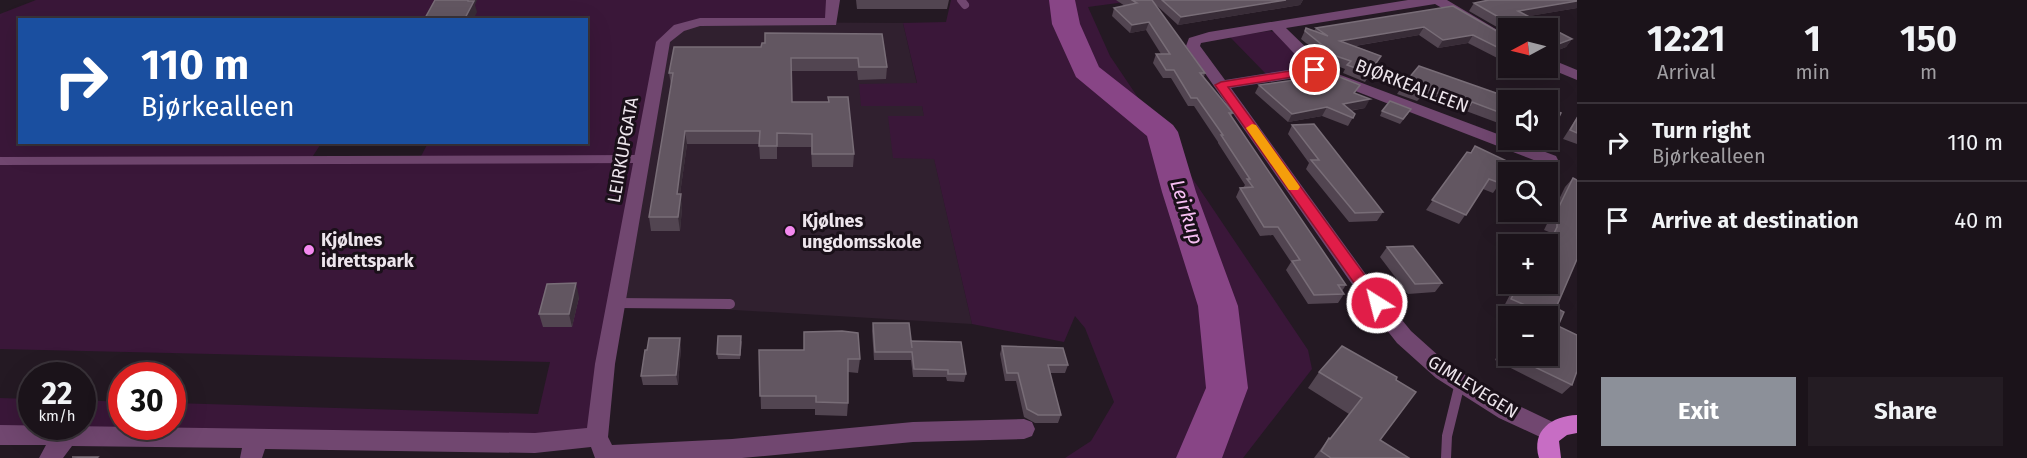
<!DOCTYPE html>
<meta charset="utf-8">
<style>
:root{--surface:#1b131a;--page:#241c23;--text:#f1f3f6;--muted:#a09ea2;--line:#393239;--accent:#8c9099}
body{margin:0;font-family:"Fira Sans",sans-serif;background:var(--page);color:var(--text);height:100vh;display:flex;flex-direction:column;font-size:22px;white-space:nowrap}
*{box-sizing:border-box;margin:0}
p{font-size:20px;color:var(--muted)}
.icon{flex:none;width:33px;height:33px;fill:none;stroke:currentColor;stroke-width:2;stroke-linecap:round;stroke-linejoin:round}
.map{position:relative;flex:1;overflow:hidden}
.details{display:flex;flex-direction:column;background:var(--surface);width:450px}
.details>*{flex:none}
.banner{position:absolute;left:18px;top:18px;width:570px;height:126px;border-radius:0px;box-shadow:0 6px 24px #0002,0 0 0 2px var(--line);background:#1a4fa0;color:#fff;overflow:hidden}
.needle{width:39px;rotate:263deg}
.tools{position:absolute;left:1498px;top:18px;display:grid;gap:12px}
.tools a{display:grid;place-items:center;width:60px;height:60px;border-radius:0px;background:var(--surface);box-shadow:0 6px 24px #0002,0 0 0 2px var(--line);font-size:30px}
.speed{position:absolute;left:18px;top:362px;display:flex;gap:12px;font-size:30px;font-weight:700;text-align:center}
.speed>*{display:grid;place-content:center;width:78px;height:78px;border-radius:50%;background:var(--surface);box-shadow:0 6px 24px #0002,0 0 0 2px var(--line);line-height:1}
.speed small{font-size:15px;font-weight:400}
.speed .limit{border:9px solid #d22;background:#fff;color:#111}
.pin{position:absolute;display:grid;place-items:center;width:51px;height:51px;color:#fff;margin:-26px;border:3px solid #fff;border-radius:50%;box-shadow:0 2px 6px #0007}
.me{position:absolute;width:66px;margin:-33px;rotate:324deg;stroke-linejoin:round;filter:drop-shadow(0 0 4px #0008)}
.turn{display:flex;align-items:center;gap:21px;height:126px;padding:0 24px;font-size:27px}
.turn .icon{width:78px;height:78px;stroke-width:2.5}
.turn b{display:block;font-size:42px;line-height:51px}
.eta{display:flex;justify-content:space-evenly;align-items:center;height:102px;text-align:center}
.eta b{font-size:36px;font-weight:700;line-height:42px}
.cta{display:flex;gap:12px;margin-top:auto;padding:12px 24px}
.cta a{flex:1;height:69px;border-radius:0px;background:var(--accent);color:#fff;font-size:24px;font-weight:700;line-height:69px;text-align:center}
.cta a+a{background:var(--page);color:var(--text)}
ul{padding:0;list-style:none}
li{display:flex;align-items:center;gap:18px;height:78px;padding:0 24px;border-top:2px solid var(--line)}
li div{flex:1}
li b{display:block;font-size:22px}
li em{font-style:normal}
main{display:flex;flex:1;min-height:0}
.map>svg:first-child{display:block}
</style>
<main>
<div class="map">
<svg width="1577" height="458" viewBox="0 0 1577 458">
<rect width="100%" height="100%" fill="#241923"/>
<!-- built -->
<polygon fill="#30202f" points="700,22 903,23 972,324 617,303 663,42"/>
<!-- green -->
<g fill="#3a1739" fill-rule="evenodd">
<path d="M36,0H833L831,22H700L669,33L597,437L0,435V398L31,399L32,426H82L83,400L121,402L122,426H172L173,403L538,414L550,362L0,349V14ZM20,20H586V142L428,143L419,160L311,159L322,142H20Z"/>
<polygon points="951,0 1140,0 1088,7 1110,56 1308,350 1312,369 1243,458 1065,458 1091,441 1114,402 1085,328 1075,316 1064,342 972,324 934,159 893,158 888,116 924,116 922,106 861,106 859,84 917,83 903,23 946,22"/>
<path d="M1269,31L1276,32L1305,61C1297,74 1280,73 1266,74L1230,37Z"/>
</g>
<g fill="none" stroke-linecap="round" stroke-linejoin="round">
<!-- river -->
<polygon fill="#884586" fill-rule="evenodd" points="1049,0 1075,0 1080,24 1099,67 1173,125 1178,132 1196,192 1238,306 1248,388 1222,458 1176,458 1206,388 1198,306 1162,192 1147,136 1076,77 1052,24"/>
<!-- lane-far1 -->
<g stroke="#714770" stroke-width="8">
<polyline points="961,0 965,5"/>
<polyline points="0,161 641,159"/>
</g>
<!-- lane -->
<g stroke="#714770" stroke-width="10">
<polyline points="617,303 730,304"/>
<polyline points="1446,458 1447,436 1460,383"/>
</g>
<!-- street -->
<g fill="#714770" fill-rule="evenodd">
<polygon points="826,0 840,0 836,25 700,26 684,31 670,42 615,364 608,437 612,445 732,439 913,422 1024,419 1032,422 1035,429 1032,436 1024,439 913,442 742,458 595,458 591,447 535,453 265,449 262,458 240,458 242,448 72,446 63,458 39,458 46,445 0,445 0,425 535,433 587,428 595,364 656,42 674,25 700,18 825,18"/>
<path d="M1408,0H1447L1509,37V47L1435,4L1286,28L1319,60L1322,68L1556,156L1558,160L1556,164H1544L1314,75L1231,88L1375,287L1411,331L1450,366L1515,404L1559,425L1562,432L1559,439L1551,442L1499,418L1436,378L1397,343L1361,297L1186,46L1189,38L1209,32ZM1272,30L1307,67L1225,80L1200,46L1201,43Z"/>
<polygon points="1548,58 1577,70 1577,80 1548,68"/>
</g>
<!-- primary -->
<path fill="#c76dc4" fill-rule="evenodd" d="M1577,415V433L1567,435L1559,441L1561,458H1539C1531,430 1552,416 1577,415Z"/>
</g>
<!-- wall -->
<g fill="#524551">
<polygon points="856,0 949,0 947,9 857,9"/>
<polygon points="1116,0 1303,0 1300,5 1178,25 1154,3 1205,73 1204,77 1233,113 1231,116 1346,285 1342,291 1344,294 1338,303 1308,304 1286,270 1291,262 1273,235 1260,236 1236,197 1240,188 1243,188 1245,185 1218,143 1218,142 1194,106 1188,106 1171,78 1163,78 1153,63 1156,54 1161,54 1146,30 1130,33 1112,16 1114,8 1125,6"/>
<polygon points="1489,0 1577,0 1577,8 1529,16 1572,39 1566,47 1548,54 1548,28 1509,28 1509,34 1469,11 1474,3"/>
<polygon points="1453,6 1509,38 1509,64 1468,43 1438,48 1419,35 1355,46 1381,56 1365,82 1343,73 1345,69 1332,64 1301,39 1306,28 1314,31 1316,28"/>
<polygon points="882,34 887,67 886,79 858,80 857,71 791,71 792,102 854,154 853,167 812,167 811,147 777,147 777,159 760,159 759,144 687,144 680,194 682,208 680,231 651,231 649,217 671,85 669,73 761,47"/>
<polygon points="1259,85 1325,90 1356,94 1365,108 1350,111 1355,114 1348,126 1322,116 1288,122 1255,93"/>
<polygon points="1403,85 1509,100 1509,127 1466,111 1464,114 1420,98 1417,101 1397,94"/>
<polygon points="1382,111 1408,114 1400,124 1380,116"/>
<polygon points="1577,117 1577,144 1563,139"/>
<polygon points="1292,125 1383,212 1377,221 1349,222 1306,169 1309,163 1288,134"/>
<polygon points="1475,146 1500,183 1493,193 1483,189 1459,224 1426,210 1467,152 1470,153"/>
<polygon points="1573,178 1556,308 1558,326 1572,385 1562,394 1495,360 1509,330 1509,356 1548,356 1548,316 1515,316 1516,314 1503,308 1514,287 1517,284 1548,284 1548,244 1545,244 1549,236 1549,232 1544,230 1565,187"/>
<polygon points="1387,247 1442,283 1435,292 1408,294 1380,257"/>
<polygon points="579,297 572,327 543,327 539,314"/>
<polygon points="873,323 911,341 966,374 964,382 947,381 946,377 913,377 911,360 874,360 872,331"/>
<polygon points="742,341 740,359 718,359 717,354"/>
<polygon points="1002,346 1068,365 1065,373 1050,373 1061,415 1058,423 1035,423 1024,417 1016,381 1005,381 1000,354"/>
<polygon points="681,347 678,385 643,385 641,376"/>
<polygon points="759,350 860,359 858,373 848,372 848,403 847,416 815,415 815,409 761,409"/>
<polygon points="1319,372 1396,380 1380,440 1409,458 1314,458 1329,438 1330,439 1349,414 1308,388"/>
</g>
<!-- shaded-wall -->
<g fill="#382c37">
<polygon points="468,0 477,0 475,5 477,12 473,20 464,20"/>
<polygon points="1286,0 1303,0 1300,5 1178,25 1181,17"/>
<polygon points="1577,1 1577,8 1513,19 1518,11"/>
<polygon points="1149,22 1146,30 1130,33 1132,25"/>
<polygon points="1424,27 1419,35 1336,49 1340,41"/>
<polygon points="1473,35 1468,43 1438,48 1443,40"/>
<polygon points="1572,39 1566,47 1548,54 1548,48"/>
<polygon points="1370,99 1365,108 1340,112 1343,104"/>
<polygon points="1327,107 1322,116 1288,122 1292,114"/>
<polygon points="685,131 687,144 678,208 677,194"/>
<polygon points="681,194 682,208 680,231 678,217"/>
<polygon points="576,283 579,297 572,327 569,314"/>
<polygon points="680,338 681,347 678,385 676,375"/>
</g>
<!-- building -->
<g fill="#625661" stroke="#786d77" stroke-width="1.5">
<polygon points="435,0 468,0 468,1 474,1 464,20 424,20"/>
<polygon points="1132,0 1152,0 1205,73 1200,73 1233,113 1229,113 1346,285 1338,285 1344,294 1314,295 1292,261 1300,260 1278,227 1264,227 1240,188 1253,187 1247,179 1250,179 1221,135 1223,135 1197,98 1191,98 1174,70 1166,70 1156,54 1170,54 1149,22 1132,25 1114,8 1137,3"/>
<polygon points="1162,0 1286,0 1181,17"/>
<polygon points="1489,0 1577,0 1577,1 1518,11 1572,39 1548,48 1548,28 1515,28 1516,27 1474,3"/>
<polygon points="1453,6 1509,38 1509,53 1473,35 1443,40 1424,27 1340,41 1381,56 1369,73 1347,65 1351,61 1336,56 1305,31 1306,28 1328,36 1316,28"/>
<polygon points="765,33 882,34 887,67 859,67 858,58 791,58 792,102 829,102 828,97 848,97 854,154 812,154 812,134 777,133 777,146 759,146 760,131 685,131 677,194 681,194 678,217 649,217 673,73 669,73 674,47 761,47 762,43 765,43"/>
<polygon points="1419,66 1516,100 1509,100 1509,116 1472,102 1470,105 1426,89 1423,93 1403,85"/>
<polygon points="1337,76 1360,85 1354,93 1370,99 1343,104 1355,114 1353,118 1327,107 1292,114 1259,85 1309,78 1325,90"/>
<polygon points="1390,101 1411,109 1403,119 1382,111"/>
<polygon points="1548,108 1561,113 1552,131 1548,130"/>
<polygon points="1577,118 1577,133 1570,130"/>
<polygon points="1314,124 1383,212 1355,213 1311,160 1319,160 1292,125"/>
<polygon points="1475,146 1511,163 1500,183 1489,179 1466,215 1432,200 1467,152 1471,153"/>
<polygon points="1573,178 1577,180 1577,259 1556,308 1564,312 1558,326 1577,335 1577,371 1572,385 1512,356 1548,356 1548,316 1519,316 1525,305 1511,299 1519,284 1548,284 1548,246 1557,227 1557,223 1552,221"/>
<polygon points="1413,246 1442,283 1415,284 1387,247"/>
<polygon points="576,283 569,314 539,314 547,284"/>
<polygon points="873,323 909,323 912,348 911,341 961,342 966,374 948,374 948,370 914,369 912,352 875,352"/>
<polygon points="842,331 858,333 860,359 848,359 848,403 816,402 816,396 760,396 759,350 804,350 804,332"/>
<polygon points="718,336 741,336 740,355 717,354"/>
<polygon points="649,338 680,338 676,375 641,376 645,350 647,350"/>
<polygon points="1509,338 1509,354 1503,351"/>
<polygon points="1002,346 1063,348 1068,365 1048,365 1061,415 1038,415 1027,409 1018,373 1007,373"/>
<polygon points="1342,346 1397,377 1396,380 1416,392 1380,440 1409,458 1331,458 1321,451 1329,438 1330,439 1362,398 1319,372"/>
<polygon points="72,457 98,457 97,458"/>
</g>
<!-- route -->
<polygon fill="#e11d48" stroke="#92132f" stroke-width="1.5" points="1315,67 1319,68 1319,73 1228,87 1382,299 1384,303 1382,307 1371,307 1215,85 1221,82"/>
<!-- slow -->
<polygon fill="#f59e0b" points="1252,124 1256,125 1298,184 1300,187 1298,190 1289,190 1246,128"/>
<!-- markers -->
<g fill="#f489f0" stroke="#1a1019" stroke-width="2">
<circle cx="790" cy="231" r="6"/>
<circle cx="309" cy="250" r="6"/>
</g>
<g text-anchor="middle" stroke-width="6" stroke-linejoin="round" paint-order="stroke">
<!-- street labels -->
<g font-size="18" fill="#ede5ec" stroke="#1a1019">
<text transform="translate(1412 86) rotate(21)" y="6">BJØRKEALLEEN</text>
<text transform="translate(623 150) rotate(-80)" y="6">LEIRKUPGATA</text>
<text transform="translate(1473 387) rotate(32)" y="6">GIMLEVEGEN</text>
</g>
<!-- poi labels -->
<g font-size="18" font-weight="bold" fill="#ede5ec" stroke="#1a1019" text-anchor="start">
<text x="802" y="227">Kjølnes<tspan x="802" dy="21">ungdomsskole</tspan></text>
<text x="321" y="246">Kjølnes<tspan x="321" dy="21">idrettspark</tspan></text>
</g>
<!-- water labels -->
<g font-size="20" font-style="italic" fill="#f7bff3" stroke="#1a1019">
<text transform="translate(1187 212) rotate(72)" y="7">Leirkup</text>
</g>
</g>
</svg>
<div class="tools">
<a><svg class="needle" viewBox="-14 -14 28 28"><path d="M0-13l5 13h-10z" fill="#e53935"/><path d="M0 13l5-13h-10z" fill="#a09ea2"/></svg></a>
<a><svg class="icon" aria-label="sound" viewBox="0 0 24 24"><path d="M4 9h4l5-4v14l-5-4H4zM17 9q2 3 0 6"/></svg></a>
<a><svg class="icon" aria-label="search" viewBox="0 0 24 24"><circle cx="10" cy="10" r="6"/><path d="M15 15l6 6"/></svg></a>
<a>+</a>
<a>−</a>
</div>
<div class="speed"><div>22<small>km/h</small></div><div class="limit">30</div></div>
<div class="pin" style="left:1315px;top:70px;background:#d93025"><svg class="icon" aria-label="arrive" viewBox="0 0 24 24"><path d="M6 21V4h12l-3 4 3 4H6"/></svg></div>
<svg class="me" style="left:1377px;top:303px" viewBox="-20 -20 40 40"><circle r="17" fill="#e11d48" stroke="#fff" stroke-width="3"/><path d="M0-11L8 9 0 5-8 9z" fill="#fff"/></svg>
<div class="banner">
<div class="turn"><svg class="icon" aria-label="right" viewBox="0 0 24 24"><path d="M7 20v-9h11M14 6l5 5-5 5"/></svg><div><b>110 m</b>Bjørkealleen</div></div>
</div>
</div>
<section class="details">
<div class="eta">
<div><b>12:21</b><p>Arrival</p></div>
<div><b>1</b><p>min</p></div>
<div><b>150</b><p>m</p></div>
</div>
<ul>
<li><svg class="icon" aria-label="right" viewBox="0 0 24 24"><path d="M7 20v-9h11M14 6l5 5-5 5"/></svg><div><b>Turn right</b><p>Bjørkealleen</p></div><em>110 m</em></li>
<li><svg class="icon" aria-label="arrive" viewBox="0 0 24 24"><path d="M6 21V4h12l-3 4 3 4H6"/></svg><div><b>Arrive at destination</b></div><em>40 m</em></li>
</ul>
<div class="cta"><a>Exit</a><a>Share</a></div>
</section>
</main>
